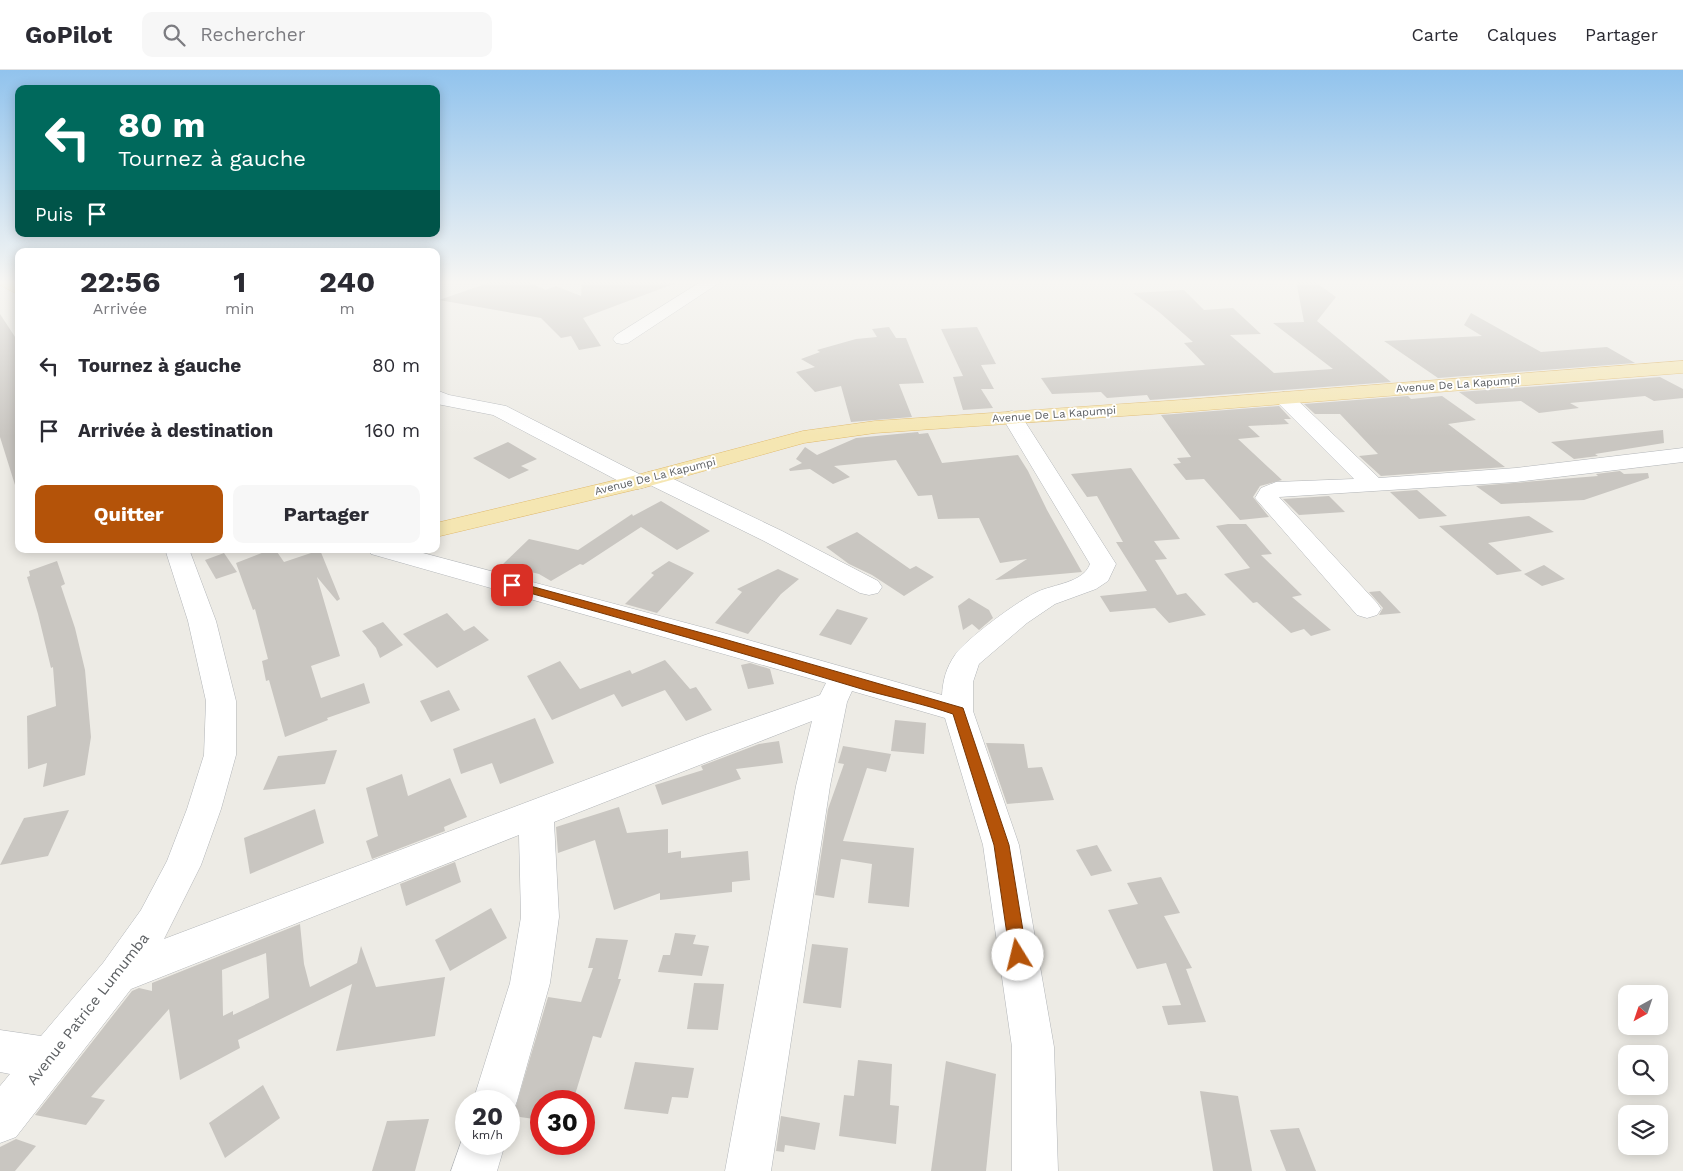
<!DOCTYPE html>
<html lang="fr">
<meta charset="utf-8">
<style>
:root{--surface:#fff;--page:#f7f7f7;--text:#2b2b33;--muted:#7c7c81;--line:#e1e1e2;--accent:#b45309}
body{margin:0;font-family:"Work Sans",sans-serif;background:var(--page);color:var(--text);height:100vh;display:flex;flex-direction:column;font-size:19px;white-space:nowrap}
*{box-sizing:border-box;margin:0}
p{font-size:16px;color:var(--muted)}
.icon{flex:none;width:28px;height:28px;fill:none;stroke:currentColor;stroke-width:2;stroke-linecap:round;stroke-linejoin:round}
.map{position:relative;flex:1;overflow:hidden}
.details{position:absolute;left:15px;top:178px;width:425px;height:305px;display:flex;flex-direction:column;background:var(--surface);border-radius:10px;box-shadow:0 2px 12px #0003}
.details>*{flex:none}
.top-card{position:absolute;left:15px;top:15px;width:425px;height:152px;border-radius:10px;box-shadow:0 2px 12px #0003;background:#00695c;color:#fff;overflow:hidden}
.needle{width:32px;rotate:220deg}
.tools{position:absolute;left:1618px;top:915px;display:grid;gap:10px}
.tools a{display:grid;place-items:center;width:50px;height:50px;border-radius:10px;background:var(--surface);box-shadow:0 2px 12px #0003;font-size:25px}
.speed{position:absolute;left:455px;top:1020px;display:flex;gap:10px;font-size:25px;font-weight:700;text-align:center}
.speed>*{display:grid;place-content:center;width:65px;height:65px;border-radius:50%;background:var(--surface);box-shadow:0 2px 12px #0003;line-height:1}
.speed small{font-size:12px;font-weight:400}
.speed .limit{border:8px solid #d22;background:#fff;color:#111}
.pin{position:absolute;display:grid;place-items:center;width:42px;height:42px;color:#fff;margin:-21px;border-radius:10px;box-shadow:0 2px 8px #0006}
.me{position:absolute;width:55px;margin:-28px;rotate:351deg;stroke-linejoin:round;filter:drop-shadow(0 0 4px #0008)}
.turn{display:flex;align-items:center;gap:18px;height:105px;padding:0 20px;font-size:22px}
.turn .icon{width:65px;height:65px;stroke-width:2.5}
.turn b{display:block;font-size:35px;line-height:42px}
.then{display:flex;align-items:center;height:48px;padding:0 20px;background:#0003;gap:10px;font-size:19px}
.eta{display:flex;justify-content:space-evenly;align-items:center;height:85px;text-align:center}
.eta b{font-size:30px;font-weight:700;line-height:35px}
.primary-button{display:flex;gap:10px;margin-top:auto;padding:10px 20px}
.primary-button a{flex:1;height:58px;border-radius:10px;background:var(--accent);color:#fff;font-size:20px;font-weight:700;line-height:58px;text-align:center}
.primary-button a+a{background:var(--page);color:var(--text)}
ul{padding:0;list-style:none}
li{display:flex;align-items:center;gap:15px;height:65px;padding:0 20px}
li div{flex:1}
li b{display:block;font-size:19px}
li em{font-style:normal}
header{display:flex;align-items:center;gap:30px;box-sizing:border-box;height:70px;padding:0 25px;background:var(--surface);border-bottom:1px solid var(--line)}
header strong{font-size:24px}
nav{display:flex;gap:28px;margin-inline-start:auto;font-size:18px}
.search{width:350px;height:45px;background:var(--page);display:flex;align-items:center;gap:12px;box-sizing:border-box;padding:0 18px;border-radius:10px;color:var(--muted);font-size:19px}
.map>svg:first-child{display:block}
</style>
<header>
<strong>GoPilot</strong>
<div class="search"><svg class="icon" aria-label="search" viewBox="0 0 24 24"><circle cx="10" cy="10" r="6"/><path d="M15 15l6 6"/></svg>Rechercher</div>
<nav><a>Carte</a><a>Calques</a><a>Partager</a></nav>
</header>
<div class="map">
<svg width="1683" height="1101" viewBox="0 0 1683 1101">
<rect width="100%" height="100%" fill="#edebe5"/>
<!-- building -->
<g fill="#c9c6c1" fill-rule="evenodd">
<polygon points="494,211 525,211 546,220 556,216 581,226 582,211 676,213 583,248 601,276 579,280 571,266 561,268 541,248 439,230"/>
<polygon points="1296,211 1314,211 1336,227 1317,251 1391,312 1150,330 1147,325 1107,328 1101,322 1052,324 1041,308 1205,295 1184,273 1193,272 1159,242 1133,223 1184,220 1204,240 1233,238 1261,264 1230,265 1274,303 1333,299 1273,253 1304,252"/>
<polygon points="1471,243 1541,282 1607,277 1635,293 1438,308 1384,271 1482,266 1464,255"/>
<polygon points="0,244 19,273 19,415 15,415 0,367"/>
<polygon points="889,257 896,268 906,268 924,313 899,314 912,347 851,352 841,316 815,322 796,302 815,297 801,289 820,282 817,280 856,269 877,267 872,259"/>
<polygon points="977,257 996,294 981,295 994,319 981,319 993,338 963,340 953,307 963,306 941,259"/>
<polygon points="1660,307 1683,319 1683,328 1654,331 1645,326 1570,333 1579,338 1539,343 1521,331 1476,334 1459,322"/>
<polygon points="1408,326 1411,329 1442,326 1476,350 1448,354 1505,397 1381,406 1359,386 1378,384 1340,344 1315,344 1304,334"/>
<polygon points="1279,336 1291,349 1284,349 1289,354 1248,356 1260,367 1238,369 1282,410 1260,416 1253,427 1269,447 1240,450 1204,409 1186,410 1173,394 1181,393 1177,388 1191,387 1161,345"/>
<polygon points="1663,360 1664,373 1595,384 1598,386 1574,389 1551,372"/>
<polygon points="918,362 919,364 928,363 942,393 1018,385 1028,401 1047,440 1082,502 995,510 1027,489 1000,493 979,448 938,449 932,425 918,426 896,390 834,396 850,407 833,414 810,399 790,401 789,399 802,393 796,389 805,377 817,385 856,368"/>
<polygon points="508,372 537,389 521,396 529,400 509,409 473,388"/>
<polygon points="1131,398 1180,469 1154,471 1167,489 1155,490 1177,525 1186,523 1206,545 1169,553 1155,538 1110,542 1100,526 1147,521 1116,472 1123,472 1097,426 1087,427 1071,404"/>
<polygon points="1620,401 1624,404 1648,403 1649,408 1584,430 1501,434 1476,416 1598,406 1596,404"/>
<polygon points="1417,420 1447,446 1419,449 1390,422"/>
<polygon points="1329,426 1345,442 1299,445 1283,429"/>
<polygon points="661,431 710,461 677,480 641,457 583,495 580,494 551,511 539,504 502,495 529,469 578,480 632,444 633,446"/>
<polygon points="1529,446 1554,462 1488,473 1522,501 1497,505 1439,456"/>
<polygon points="1228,454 1246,454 1272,484 1261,485 1302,525 1292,527 1331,560 1311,566 1304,559 1291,563 1257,532 1253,533 1224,504 1250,498 1216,456"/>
<polygon points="857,462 910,499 916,496 934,507 904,526 872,505 849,494 826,477"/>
<polygon points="272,479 275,479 284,492 320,480 340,529 337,531 317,507 340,586 311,596 321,628 364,613 370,633 327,648 328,650 285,667 269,610 266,611 262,591 268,589 255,539 253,540 236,493"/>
<polygon points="224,483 237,502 216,509 205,490"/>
<polygon points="57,491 65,514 61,516 75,558 85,600 91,667 85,705 43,717 47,693 28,699 27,646 56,636 53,597 51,598 38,544 27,507 30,506 29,501"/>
<polygon points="669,491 694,503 657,543 625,534 654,505 651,503"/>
<polygon points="1544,495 1565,509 1542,516 1524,504"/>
<polygon points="778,499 799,509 781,524 748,564 715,553 742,522 737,519"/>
<polygon points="1380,521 1401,543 1379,545 1383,538 1369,522"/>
<polygon points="969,528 989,540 993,548 979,560 972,554 963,560 958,536"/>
<polygon points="837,539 868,548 851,575 819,565"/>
<polygon points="447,543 464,561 474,556 489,570 437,598 403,564"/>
<polygon points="383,552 403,575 380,588 376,578 362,561"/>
<polygon points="665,590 690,619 696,617 712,640 686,651 665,620 622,637 614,624 552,650 527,606 560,591 580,619 630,600 632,604"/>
<polygon points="750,593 770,599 774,614 748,619 741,595"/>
<polygon points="449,620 460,640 431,652 420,631"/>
<polygon points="535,648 554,693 500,714 492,693 461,704 453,679"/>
<polygon points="895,650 926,653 924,684 891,681"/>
<polygon points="779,671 783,693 736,699 741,709 662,735 655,715 703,700 701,696 759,674"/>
<polygon points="986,673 1024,674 1028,698 1042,697 1054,730 1007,734"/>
<polygon points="843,676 891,684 886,702 867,698 843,771 914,778 909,837 868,833 872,794 841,789 834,828 815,825 828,739 844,694 838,693"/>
<polygon points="337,680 325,714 263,720 278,686"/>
<polygon points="402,704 408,726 450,708 467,747 444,757 445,761 372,789 366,771 378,766 366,718"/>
<polygon points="619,737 627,763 668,759 668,783 681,781 681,788 748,781 750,810 732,812 732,822 660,830 660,823 614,840 595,770 558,783 556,757"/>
<polygon points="315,739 324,773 250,804 244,768"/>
<polygon points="69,740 48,786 0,795 24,748"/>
<polygon points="1097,775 1112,801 1091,806 1076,780"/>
<polygon points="455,792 461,812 406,836 400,814"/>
<polygon points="1161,807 1180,843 1164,846 1192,898 1186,899 1206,952 1168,955 1162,936 1181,935 1166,893 1137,899 1108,840 1138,834 1127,813"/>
<polygon points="491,838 507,868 450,901 435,870"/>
<path d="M300,854L304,894L310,917L357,893L361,876L376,917L445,907L435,966L336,981L352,914L238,970L240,978L180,1010L169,939L91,1027L105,1030L86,1055L35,1045L132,921L139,918L152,921V913ZM266,883L269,928L233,945V941L223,946L222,900Z"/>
<polygon points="675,863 696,865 693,874 709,876 702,906 658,902 663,885 670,885"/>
<polygon points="596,868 628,870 618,909 621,909 601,968 593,966 574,1028 550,1026 548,1031 541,1031 541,1050 513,1046 548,927 581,932 593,898 588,898"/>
<polygon points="812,874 848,878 841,938 803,933"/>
<polygon points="694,913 724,914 718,960 687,959"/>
<polygon points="858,990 892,994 890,1035 899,1036 896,1074 839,1066 844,1025 854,1026"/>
<polygon points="946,991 996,1004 986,1101 931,1101"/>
<polygon points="635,992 694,998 688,1028 672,1027 668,1044 624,1039"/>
<polygon points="263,1015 280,1048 225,1088 209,1053"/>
<polygon points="1200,1021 1238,1026 1252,1101 1213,1101"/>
<polygon points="781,1046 820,1053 815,1080 785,1075 784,1082 776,1081"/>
<polygon points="429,1049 415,1101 372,1101 387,1051"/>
<polygon points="1299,1058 1316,1101 1286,1101 1270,1060"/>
<polygon points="16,1069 36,1076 15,1101 0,1101 0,1077"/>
</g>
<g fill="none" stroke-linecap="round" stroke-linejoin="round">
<!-- minor casing -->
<g stroke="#b2b5b8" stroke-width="1">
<g id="minor">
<polygon points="702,211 722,211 628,273 622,274 616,273 613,269 616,265"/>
<polygon points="436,320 449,325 506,336 643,406 645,403 653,401 661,403 782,461 878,511 882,517 878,523 869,525 860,523 764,471 648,414 646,417 638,419 630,417 493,345 437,334"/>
<polygon points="1284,322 1291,324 1379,408 1516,398 1683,378 1683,392 1516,412 1279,427 1377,533 1381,539 1377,545 1367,548 1357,545 1255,428 1261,418 1276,412 1354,409 1277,332 1274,328 1277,324"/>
<path d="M1012,341L1019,343L1022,347L1116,494L1108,511L1096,519L1055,534L1027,553L979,594L973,612V641L1019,775L1054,977L1058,1101H1012V977L983,775L945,648L852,621L847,632L830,716L771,1101H725L796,716L812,651L554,752L559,847L550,913L517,1031L511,1047H509V1031H473L510,913L521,847L519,765L131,919L16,1067L0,1073V1016L10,1004L0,1002V960L41,966L103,893L141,840L167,791L187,739L204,685L206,631L188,551L165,479H189L216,551L236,631V685L221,739L201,795L164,869L705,665L820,625L826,613L371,484L368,479H408L720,562L942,625C943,610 946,598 955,585C965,570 1019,530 1037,522C1054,514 1083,513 1090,494L1002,347L1005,343Z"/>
<polygon points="466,1058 466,1074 505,1074 497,1101 451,1101"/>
</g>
</g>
<!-- major casing -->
<g stroke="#e0b96b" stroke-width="1">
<g id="major">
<polygon points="0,211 19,213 19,225 0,215"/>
<polygon points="1683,291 1683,303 1181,342 875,363 804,373 646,417 436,467 436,453 633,406 803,361 875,351 1181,330"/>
</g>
</g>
<!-- minor -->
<use href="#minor" fill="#fff" fill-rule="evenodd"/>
<!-- major -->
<use href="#major" fill="#f5e6b2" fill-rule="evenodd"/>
</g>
<!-- sky -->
<linearGradient id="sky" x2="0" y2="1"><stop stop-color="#91c3ed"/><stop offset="0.58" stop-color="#f7f6f3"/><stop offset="1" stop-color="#f7f6f3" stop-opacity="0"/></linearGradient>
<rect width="1683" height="366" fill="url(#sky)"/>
<!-- route -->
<path fill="#b45309" stroke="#753606" d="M512,511L724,569L963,638L1009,775L1027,885L1024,891L1018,893L1013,891L1010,885L994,775L953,644C924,634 894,628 865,620C747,584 628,550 508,517L507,515Z"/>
<g text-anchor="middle" stroke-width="4" stroke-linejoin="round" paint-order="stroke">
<!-- far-street labels -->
<g font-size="11" fill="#5d6063" stroke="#fff">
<text transform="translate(1458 314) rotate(-4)" y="4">Avenue De La Kapumpi</text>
<text transform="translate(1054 344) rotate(-4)" y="4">Avenue De La Kapumpi</text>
<text transform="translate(655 406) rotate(-14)" y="4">Avenue De La Kapumpi</text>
</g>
<!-- near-street labels -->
<g font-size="15" fill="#5d6063" stroke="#fff">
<text transform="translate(88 939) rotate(-52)" y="5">Avenue Patrice Lumumba</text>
</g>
</g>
</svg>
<div class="tools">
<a><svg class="needle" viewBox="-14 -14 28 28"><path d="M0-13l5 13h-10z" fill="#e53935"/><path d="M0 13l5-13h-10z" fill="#7c7c81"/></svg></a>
<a><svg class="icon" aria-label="search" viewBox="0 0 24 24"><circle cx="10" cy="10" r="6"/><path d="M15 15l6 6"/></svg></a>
<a><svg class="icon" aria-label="layers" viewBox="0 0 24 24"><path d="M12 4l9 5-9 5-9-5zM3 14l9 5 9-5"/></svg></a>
</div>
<div class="speed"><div>20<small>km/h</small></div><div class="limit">30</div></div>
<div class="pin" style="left:512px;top:515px;background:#d93025"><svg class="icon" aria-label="arrive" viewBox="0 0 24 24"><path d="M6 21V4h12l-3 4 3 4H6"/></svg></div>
<svg class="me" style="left:1018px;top:885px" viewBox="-20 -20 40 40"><circle r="19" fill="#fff"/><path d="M0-13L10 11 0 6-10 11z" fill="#b45309"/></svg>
<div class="top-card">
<div class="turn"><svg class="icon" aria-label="left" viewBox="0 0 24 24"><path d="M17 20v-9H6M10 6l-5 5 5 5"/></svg><div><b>80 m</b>Tournez à gauche</div></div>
<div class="then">Puis<svg class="icon" aria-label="arrive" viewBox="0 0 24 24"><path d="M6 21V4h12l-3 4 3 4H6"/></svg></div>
</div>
<section class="details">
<div class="eta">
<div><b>22:56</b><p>Arrivée</p></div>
<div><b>1</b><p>min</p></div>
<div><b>240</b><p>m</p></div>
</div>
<ul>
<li><svg class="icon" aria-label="left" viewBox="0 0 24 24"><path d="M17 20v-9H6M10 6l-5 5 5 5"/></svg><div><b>Tournez à gauche</b></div><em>80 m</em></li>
<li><svg class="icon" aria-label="arrive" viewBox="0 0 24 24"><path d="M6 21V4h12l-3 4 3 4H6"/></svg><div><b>Arrivée à destination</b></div><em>160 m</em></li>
</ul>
<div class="primary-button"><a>Quitter</a><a>Partager</a></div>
</section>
</div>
